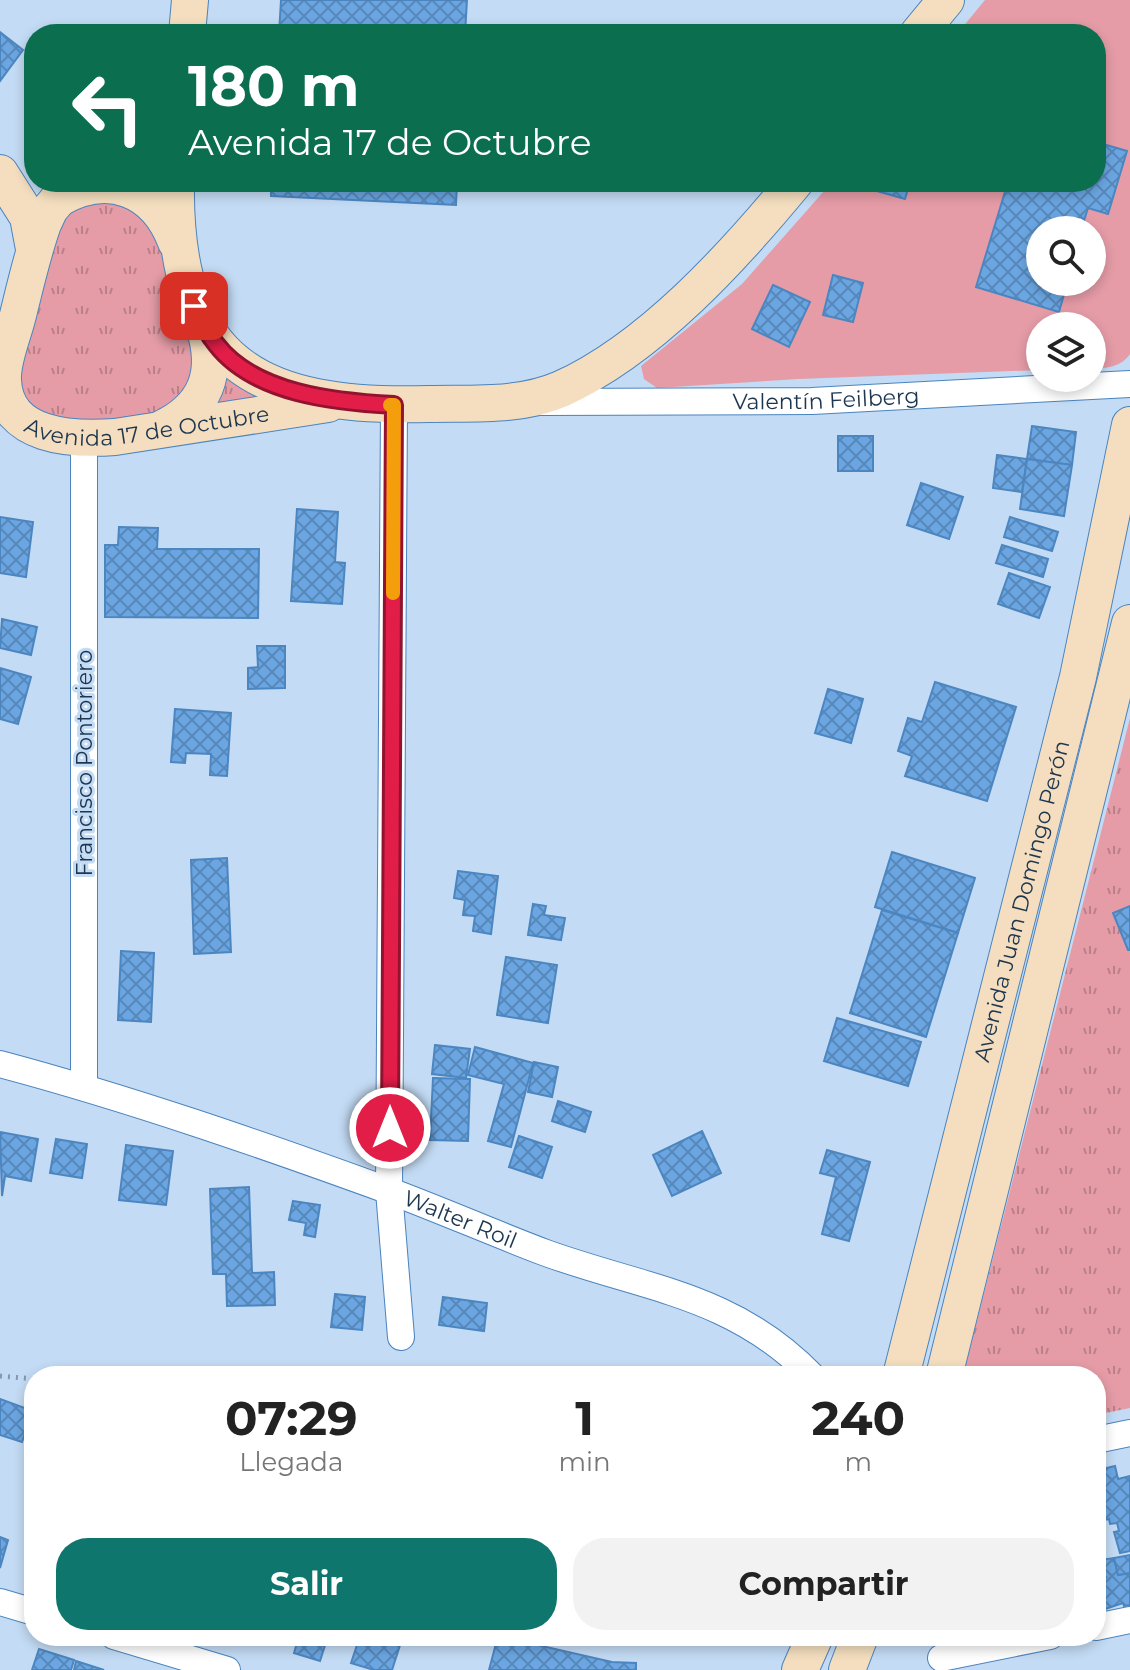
<!DOCTYPE html>
<html lang="es">
<meta charset="utf-8">
<style>
:root{--surface:#fff;--page:#f2f2f2;--text:#222;--muted:#767676;--accent:#0f766e}
body{margin:0;font-family:Montserrat,sans-serif;background:var(--page);color:var(--text);height:100vh;display:flex;flex-direction:column;font-size:30px;white-space:nowrap}
*{box-sizing:border-box;margin:0}
p{font-size:26px;color:var(--muted)}
.icon{flex:none;width:44px;height:44px;fill:none;stroke:currentColor;stroke-width:2;stroke-linecap:round;stroke-linejoin:round}
.map{position:relative;flex:1;overflow:hidden}
.panel{position:absolute;left:24px;top:1366px;width:1082px;height:280px;display:flex;flex-direction:column;background:var(--surface);border-radius:32px;box-shadow:0 4px 12px #0003}
.panel>*{flex:none}
.guide{position:absolute;left:24px;top:24px;width:1082px;height:168px;border-radius:32px;box-shadow:0 4px 12px #0003;background:#0b6e4f;color:#fff;overflow:hidden}
.fabs{position:absolute;left:1026px;top:216px;display:grid;gap:16px}
.fabs a{display:grid;place-items:center;width:80px;height:80px;border-radius:50%;background:var(--surface);box-shadow:0 4px 12px #0003;font-size:40px}
.pin{position:absolute;display:grid;place-items:center;width:68px;height:68px;color:#fff;margin:-34px;border-radius:16px;box-shadow:0 4px 12px #0006}
.me{position:absolute;width:88px;margin:-44px;rotate:0deg;stroke-linejoin:round;filter:drop-shadow(0 0 6px #0008)}
.turn{display:flex;align-items:center;gap:28px;height:168px;padding:0 32px;font-size:36px}
.turn .icon{width:104px;height:104px;stroke-width:2.5}
.turn b{display:block;font-size:56px;line-height:68px}
.eta{display:flex;justify-content:space-evenly;align-items:center;height:136px;text-align:center}
.eta b{font-size:48px;font-weight:700;line-height:56px}
.button{display:flex;gap:16px;margin-top:auto;padding:16px 32px}
.button a{flex:1;height:92px;border-radius:32px;background:var(--accent);color:#fff;font-size:32px;font-weight:700;line-height:92px;text-align:center}
.button a+a{background:var(--page);color:var(--text)}
.map>svg:first-child{display:block}
</style>
<div class="map">
<svg width="1130" height="1670" viewBox="0 0 1130 1670">
<defs>
<pattern id="park-tufts" width="24" height="20" patternUnits="userSpaceOnUse" patternTransform="scale(2)"><rect width="24" height="20" fill="#e59ca7"/><path d="M3 7l-1-3M5 7V3M7 7l1-3M15 17l-1-3M17 17v-4M19 17l1-3" fill="none" stroke="#b9808a"/></pattern>
<pattern id="building-cross-hatch" width="8" height="8" patternUnits="userSpaceOnUse" patternTransform="scale(2)"><rect width="8" height="8" fill="#6ba6e2"/><path d="M0 0l8 8M0 8l8-8" fill="none" stroke="#5788ba"/></pattern>
</defs>
<rect width="100%" height="100%" fill="#c3dbf4"/>
<!-- grass -->
<path fill="#e59ca7" fill-rule="evenodd" d="M985,0H1130V354C1121,367 1107,368 1092,369V326H1040V370L798,379L657,388L644,379L641,366L742,284L832,182H1096V34H957ZM1040,230H1092V282H1040Z"/>
<!-- park -->
<g fill="url(#park-tufts)">
<path d="M114,202L149,216L196,340L199,366L173,408L111,427L48,419L25,399L18,367L54,234C71,204 82,203 114,202Z"/>
<polygon points="219,374 270,394 212,413"/>
<polygon points="1130,718 1130,1408 1096,1415 1096,1376 963,1376"/>
</g>
<!-- building -->
<g fill="url(#building-cross-hatch)" stroke="#4c86c0" stroke-width="2">
<polygon points="281,0 467,0 465,34 279,34"/>
<polygon points="0,32 23,50 0,81"/>
<polygon points="1096,142 1127,151 1108,214 1088,208 1081,230 1040,230 1040,282 1067,284 1059,312 976,287 1008,182 1096,182"/>
<polygon points="271,182 457,182 456,205 271,196"/>
<polygon points="872,182 910,182 905,199 870,189"/>
<polygon points="833,275 863,283 853,322 823,315"/>
<polygon points="773,285 810,302 789,347 752,329"/>
<polygon points="1032,426 1076,432 1072,465 1027,459"/>
<rect x="838" y="436" width="35" height="35"/>
<polygon points="997,455 1027,459 1022,492 993,488"/>
<polygon points="1027,459 1072,465 1064,516 1020,509"/>
<polygon points="921,483 963,497 949,539 907,525"/>
<polygon points="297,509 338,512 335,562 345,563 342,604 291,601"/>
<polygon points="0,517 33,522 26,577 0,573"/>
<polygon points="1010,517 1058,532 1052,551 1004,537"/>
<polygon points="119,527 158,528 157,549 259,549 258,618 105,617 105,545 118,545"/>
<polygon points="1002,545 1048,559 1043,577 996,563"/>
<polygon points="1009,573 1050,587 1039,618 998,604"/>
<polygon points="2,619 37,627 31,655 0,648"/>
<polygon points="257,646 285,646 285,688 248,689 248,668 258,667"/>
<polygon points="0,668 31,677 18,724 0,719"/>
<polygon points="935,682 1016,707 987,801 905,776 912,756 898,751 908,718 922,722"/>
<polygon points="828,689 863,699 851,743 815,733"/>
<polygon points="175,709 231,713 227,776 210,775 211,754 186,753 185,763 171,762"/>
<polygon points="892,852 975,878 958,933 875,907"/>
<polygon points="227,858 231,952 194,954 191,860"/>
<polygon points="458,871 498,876 491,934 473,931 475,916 463,915 465,900 454,898"/>
<polygon points="533,904 546,906 544,915 565,918 561,940 528,935"/>
<polygon points="1130,906 1130,950 1128,950 1113,913"/>
<polygon points="882,910 958,933 926,1037 850,1013"/>
<polygon points="121,951 154,953 151,1022 118,1020"/>
<polygon points="506,957 557,965 548,1023 497,1015"/>
<polygon points="837,1018 921,1042 908,1086 824,1061"/>
<polygon points="435,1045 470,1049 466,1078 432,1074"/>
<polygon points="475,1047 533,1063 511,1147 488,1141 504,1084 468,1075"/>
<polygon points="534,1062 558,1067 552,1097 528,1092"/>
<polygon points="433,1078 470,1079 468,1141 430,1140"/>
<polygon points="558,1101 591,1112 585,1132 552,1121"/>
<polygon points="702,1131 721,1173 672,1196 653,1155"/>
<polygon points="0,1132 38,1139 31,1181 5,1176 2,1196"/>
<polygon points="519,1136 552,1147 542,1178 509,1167"/>
<polygon points="56,1139 87,1144 82,1178 50,1173"/>
<polygon points="126,1145 173,1151 166,1205 119,1200"/>
<polygon points="827,1150 870,1162 849,1241 822,1234 836,1177 820,1173"/>
<polygon points="249,1187 252,1273 274,1272 275,1305 227,1306 226,1274 213,1274 210,1189"/>
<polygon points="293,1201 320,1205 315,1237 304,1235 306,1223 289,1220"/>
<polygon points="335,1294 365,1297 362,1330 331,1327"/>
<polygon points="443,1297 487,1303 484,1331 439,1325"/>
<polygon points="0,1399 33,1411 22,1442 0,1435"/>
<polygon points="1115,1466 1118,1479 1130,1476 1130,1551 1120,1553 1114,1532 1119,1531 1117,1523 1110,1524 1109,1519 1096,1522 1096,1483 1101,1482 1098,1470"/>
<polygon points="0,1537 8,1540 0,1568"/>
<polygon points="1096,1540 1100,1560 1114,1558 1118,1575 1130,1573 1130,1605 1124,1606 1123,1603 1096,1612 1096,1581 1107,1577 1096,1579"/>
<polygon points="1130,1555 1130,1573 1118,1575 1114,1558"/>
<polygon points="299,1636 328,1636 320,1661 294,1653"/>
<polygon points="360,1636 403,1636 392,1670 374,1670 351,1663"/>
<polygon points="498,1636 612,1662 636,1663 636,1670 489,1670"/>
<polygon points="39,1649 74,1660 71,1670 32,1670"/>
<polygon points="76,1661 104,1670 74,1670"/>
</g>
<g fill="none" stroke-linecap="round" stroke-linejoin="round">
<!-- street casing -->
<g stroke="#4a84be" stroke-width="28">
<g id="street">
<path id="s1" d="M542,402L812,401L1130,384"/>
<polyline points="394,405 389,1191 401,1337"/>
<polyline points="84,440 84,1087"/>
<path id="s2" d="M0,1064C131,1099 260,1144 387,1190C441,1210 493,1233 546,1253C646,1289 734,1295 812,1376"/>
<polyline points="1096,1440 1130,1433"/>
<polyline points="0,1602 34,1612"/>
<polyline points="1096,1627 1130,1620"/>
<polyline points="114,1636 227,1670"/>
<polyline points="941,1658 1050,1636"/>
</g>
</g>
<!-- secondary casing -->
<g stroke="#4a84be" stroke-width="38">
<g id="secondary">
<polyline points="187,34 190,0"/>
<polyline points="918,34 946,0"/>
<polyline points="0,173 28,217 34,249"/>
<path id="s3" d="M73,182L50,209L43,224C32,255 25,287 17,319C12,338 2,361 3,380C5,438 73,440 115,437L328,404"/>
<path d="M176,182C173,365 259,409 429,404C473,403 520,407 561,389C650,349 734,256 795,182"/>
<path d="M58,199C108,170 156,188 176,242"/>
<path d="M161,429C206,408 219,373 204,327"/>
<path id="s4" d="M901,1376L1078,677L1130,425"/>
<polyline points="944,1376 1130,623"/>
<polyline points="800,1670 815,1636"/>
<polyline points="847,1670 860,1636"/>
</g>
</g>
<!-- path -->
<polyline stroke="#8098b1" stroke-width="5" stroke-dasharray="2 6" stroke-linecap="butt" points="0,1376 34,1379"/>
<!-- street -->
<use href="#street" stroke="#fff" stroke-width="26"/>
<!-- secondary -->
<use href="#secondary" stroke="#f4debf" stroke-width="36"/>
</g>
<g fill="none" stroke-linecap="round" stroke-linejoin="round">
<!-- route casing -->
<g stroke="#92132f" stroke-width="20">
<path id="route" d="M194,306C200,319 207,333 216,344C254,394 336,402 394,405L390,1128"/>
</g>
<!-- route -->
<use href="#route" stroke="#e11d48" stroke-width="14"/>
<!-- slow -->
<polyline stroke="#f59e0b" stroke-width="14" points="390,405 394,405 393,593"/>
</g>
<g text-anchor="middle" stroke-width="6" stroke-linejoin="round" paint-order="stroke">
<!-- street labels -->
<g font-size="22" fill="#1d364f" stroke="#c3dbf4">
<text dy="8" stroke="none"><textPath href="#s1" startOffset="284">Valentín Feilberg</textPath></text>
<text dy="8" stroke="none"><textPath href="#s3" startOffset="388">Avenida 17 de Octubre</textPath></text>
<text transform="translate(84 763) rotate(-90)" y="8">Francisco Pontoriero</text>
<text dy="8" stroke="none"><textPath href="#s4" startOffset="490">Avenida Juan Domingo Perón</textPath></text>
<text dy="8" stroke="none"><textPath href="#s2" startOffset="486">Walter Roil</textPath></text>
</g>
</g>
</svg>
<div class="fabs">
<a><svg class="icon" aria-label="search" viewBox="0 0 24 24"><circle cx="10" cy="10" r="6"/><path d="M15 15l6 6"/></svg></a>
<a><svg class="icon" aria-label="layers" viewBox="0 0 24 24"><path d="M12 4l9 5-9 5-9-5zM3 14l9 5 9-5"/></svg></a>
</div>
<div class="pin" style="left:194px;top:306px;background:#d93025"><svg class="icon" aria-label="arrive" viewBox="0 0 24 24"><path d="M6 21V4h12l-3 4 3 4H6"/></svg></div>
<svg class="me" style="left:390px;top:1128px" viewBox="-20 -20 40 40"><circle r="17" fill="#e11d48" stroke="#fff" stroke-width="3"/><path d="M0-11L8 9 0 5-8 9z" fill="#fff"/></svg>
<div class="guide">
<div class="turn"><svg class="icon" aria-label="left" viewBox="0 0 24 24"><path d="M17 20v-9H6M10 6l-5 5 5 5"/></svg><div><b>180 m</b>Avenida 17 de Octubre</div></div>
</div>
<section class="panel">
<div class="eta">
<div><b>07:29</b><p>Llegada</p></div>
<div><b>1</b><p>min</p></div>
<div><b>240</b><p>m</p></div>
</div>
<div class="button"><a>Salir</a><a>Compartir</a></div>
</section>
</div>
